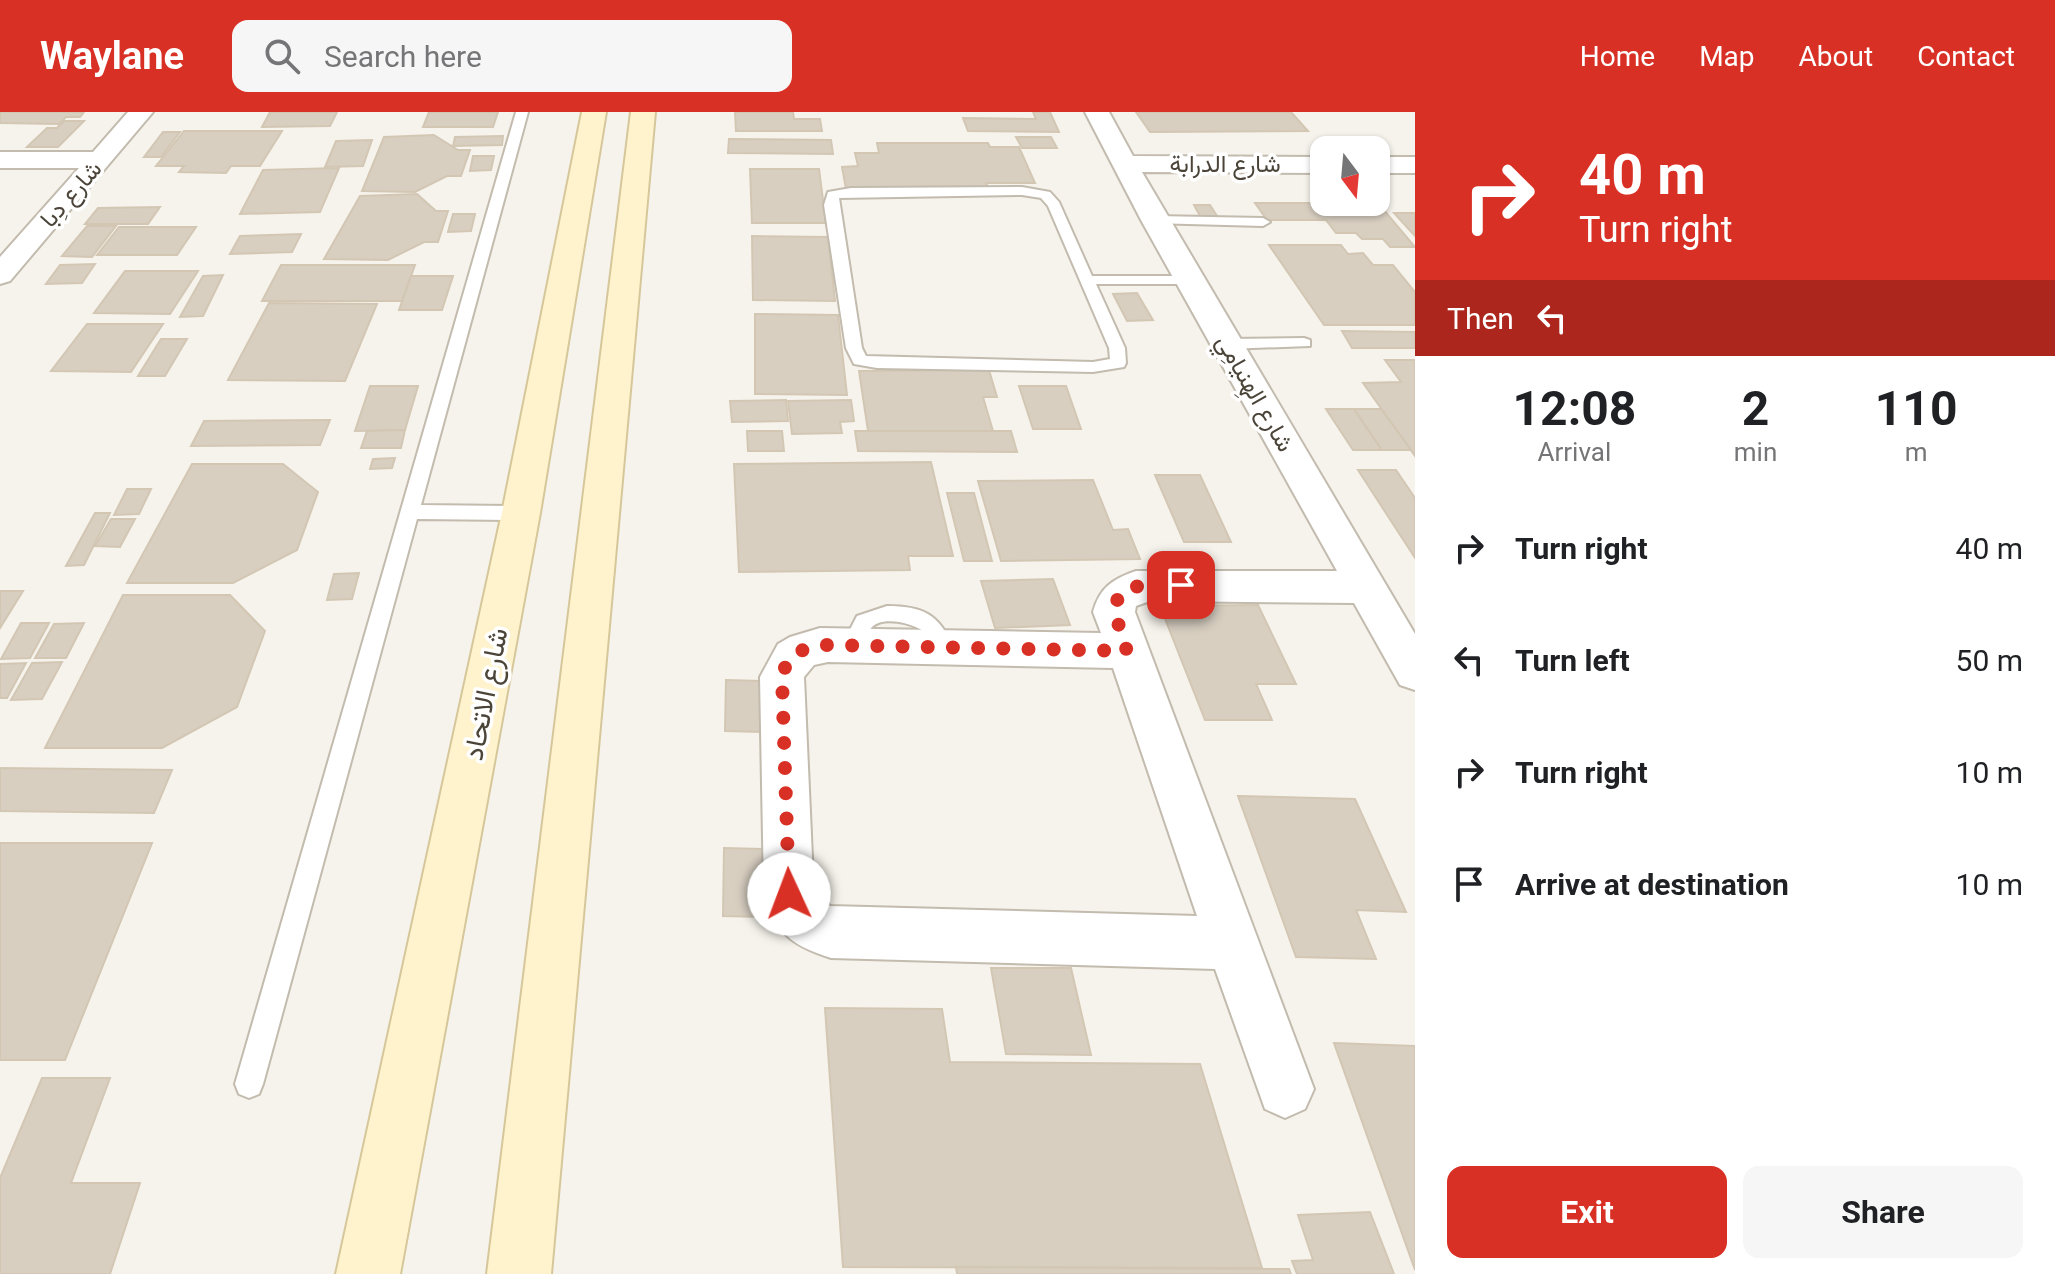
<!DOCTYPE html>
<meta charset="utf-8">
<style>
:root{--surface:#fff;--page:#f6f6f6;--text:#202124;--muted:#757577;--accent:#d93025}
body{margin:0;font-family:Roboto,Vazirmatn,sans-serif;background:var(--page);color:var(--text);height:100vh;display:flex;flex-direction:column;font-size:30px;white-space:nowrap}
*{box-sizing:border-box;margin:0}
p{font-size:26px;color:var(--muted)}
.icon{flex:none;width:44px;height:44px;fill:none;stroke:currentColor;stroke-width:2;stroke-linecap:round;stroke-linejoin:round}
.map{position:relative;flex:1;overflow:hidden}
.panel{display:flex;flex-direction:column;background:var(--surface);width:640px}
.panel>*{flex:none}
.banner{background:#d93025;color:#fff;overflow:hidden}
.needle{width:52px;rotate:164deg}
.controls{position:absolute;left:1310px;top:24px;display:grid;gap:16px}
.controls a{display:grid;place-items:center;width:80px;height:80px;border-radius:16px;background:var(--surface);box-shadow:0 2px 6px #0004;font-size:40px}
.pin{position:absolute;display:grid;place-items:center;width:68px;height:68px;color:#fff;margin:-34px;border-radius:16px;box-shadow:0 4px 12px #0006}
.me{position:absolute;width:88px;margin:-44px;rotate:358deg;stroke-linejoin:round;filter:drop-shadow(0 0 6px #0008)}
.turn{display:flex;align-items:center;gap:28px;height:168px;padding:0 32px;font-size:36px}
.turn .icon{width:104px;height:104px;stroke-width:2.5}
.turn b{display:block;font-size:56px;line-height:68px}
.then{display:flex;align-items:center;height:76px;padding:0 32px;background:#0003;gap:16px;font-size:30px}
.eta{display:flex;justify-content:space-evenly;align-items:center;height:136px;text-align:center}
.eta b{font-size:48px;font-weight:700;line-height:56px}
.cta{display:flex;gap:16px;margin-top:auto;padding:16px 32px}
.cta a{flex:1;height:92px;border-radius:16px;background:var(--accent);color:#fff;font-size:32px;font-weight:700;line-height:92px;text-align:center}
.cta a+a{background:var(--page);color:var(--text)}
ul{padding:0;list-style:none}
li{display:flex;align-items:center;gap:24px;height:112px;padding:0 32px}
li div{flex:1}
li b{display:block;font-size:30px}
li em{font-style:normal}
header{display:flex;align-items:center;gap:48px;box-sizing:border-box;height:112px;padding:0 40px;background:var(--accent);color:#fff}
header strong{font-size:38px}
nav{display:flex;gap:44px;margin-inline-start:auto;font-size:28px}
.search{width:560px;height:72px;background:var(--page);display:flex;align-items:center;gap:20px;box-sizing:border-box;padding:0 28px;border-radius:16px;color:var(--muted);font-size:30px}
main{display:flex;flex:1;min-height:0}
.map>svg:first-child{display:block}
</style>
<header>
<strong>Waylane</strong>
<div class="search"><svg class="icon" aria-label="search" viewBox="0 0 24 24"><circle cx="10" cy="10" r="6"/><path d="M15 15l6 6"/></svg>Search here</div>
<nav><a>Home</a><a>Map</a><a>About</a><a>Contact</a></nav>
</header>
<main>
<div class="map">
<svg width="1415" height="1162" viewBox="0 0 1415 1162">
<rect width="100%" height="100%" fill="#f6f3ec"/>
<!-- building -->
<g fill="#d8cfc1" stroke="#d3c7b4" stroke-width="2">
<polygon points="0,0 84,0 80,5 66,5 59,12 0,11"/>
<polygon points="270,0 337,0 330,14 262,15"/>
<polygon points="429,0 498,0 493,15 423,15"/>
<polygon points="735,0 793,0 794,7 820,7 822,19 736,19"/>
<polygon points="1033,0 1050,0 1059,20 968,19 963,6 1036,7"/>
<polygon points="1136,0 1291,0 1308,19 1150,20"/>
<polygon points="64,9 84,9 58,35 27,35 47,16 57,16"/>
<polygon points="184,19 282,19 260,54 231,54 226,61 179,60 184,54 156,54"/>
<polygon points="163,20 180,20 161,45 144,45"/>
<polygon points="434,23 458,38 470,38 461,64 447,64 415,80 362,79 384,25"/>
<polygon points="503,24 502,33 453,34 455,25"/>
<polygon points="1016,25 1051,25 1057,36 1022,36"/>
<polygon points="729,27 831,28 833,42 728,41"/>
<polygon points="372,28 363,54 325,55 336,29"/>
<polygon points="877,31 988,31 990,35 1019,35 1035,71 986,71 989,77 846,77 842,55 858,54 855,41 879,41"/>
<polygon points="473,44 494,44 491,58 470,59"/>
<polygon points="339,56 320,100 240,102 263,58"/>
<polygon points="750,57 819,57 826,111 752,111"/>
<polygon points="417,82 436,99 448,99 438,130 424,130 388,148 324,147 360,84"/>
<polygon points="1255,91 1378,91 1415,135 1390,135 1383,127 1362,127 1356,121 1336,121 1326,108 1267,108"/>
<polygon points="1194,93 1210,93 1217,104 1200,104"/>
<polygon points="160,95 148,112 85,112 98,96"/>
<polygon points="1394,101 1415,101 1415,124"/>
<polygon points="453,102 475,102 471,119 448,120"/>
<polygon points="87,114 116,114 92,145 62,144"/>
<polygon points="119,115 196,115 177,143 97,143"/>
<polygon points="301,122 292,140 230,142 240,124"/>
<polygon points="752,124 828,125 835,189 753,188"/>
<polygon points="1269,133 1341,133 1348,142 1363,141 1373,153 1393,153 1415,180 1415,213 1324,213"/>
<polygon points="95,152 82,171 46,172 60,153"/>
<polygon points="281,153 415,153 402,189 262,189"/>
<polygon points="125,159 198,159 170,202 94,201"/>
<polygon points="223,163 203,204 180,205 203,164"/>
<polygon points="411,164 453,164 442,198 399,198"/>
<polygon points="1137,181 1153,208 1127,209 1113,182"/>
<polygon points="269,191 377,192 345,269 228,268"/>
<polygon points="755,202 838,203 847,283 755,282"/>
<polygon points="87,212 163,212 131,260 51,259"/>
<polygon points="1342,219 1415,220 1415,236 1352,236"/>
<polygon points="161,227 187,227 165,264 138,264"/>
<polygon points="1385,248 1415,248 1415,344 1363,271 1401,270"/>
<polygon points="989,258 997,285 983,285 993,319 868,319 859,259"/>
<polygon points="370,274 418,274 405,318 355,319"/>
<polygon points="1019,274 1066,274 1081,317 1033,317"/>
<polygon points="786,288 788,309 732,310 730,289"/>
<polygon points="851,288 854,309 840,310 842,321 792,322 788,289"/>
<polygon points="1326,297 1354,297 1382,338 1353,338"/>
<polygon points="1354,297 1381,297 1411,338 1382,338"/>
<polygon points="330,308 320,333 191,334 204,309"/>
<polygon points="405,318 401,336 361,336 367,319"/>
<polygon points="747,319 782,319 784,339 748,339"/>
<polygon points="855,319 1011,319 1017,340 858,339"/>
<polygon points="395,346 392,356 370,357 373,347"/>
<polygon points="931,350 953,444 908,444 910,458 739,460 734,352"/>
<polygon points="192,352 283,352 318,380 297,438 233,471 127,471"/>
<polygon points="1358,358 1396,358 1415,386 1415,446"/>
<polygon points="1155,363 1200,363 1231,430 1184,430"/>
<polygon points="1093,368 1113,418 1128,417 1140,447 1001,449 978,369"/>
<polygon points="127,377 151,377 139,402 114,403"/>
<polygon points="947,381 974,381 992,449 964,449"/>
<polygon points="95,401 110,401 84,453 66,454"/>
<polygon points="111,407 135,407 120,435 95,434"/>
<polygon points="359,461 352,487 327,488 334,462"/>
<polygon points="1053,467 1070,513 995,516 981,469"/>
<polygon points="0,479 23,479 0,516"/>
<polygon points="123,483 230,483 265,519 237,595 162,636 45,636"/>
<polygon points="1258,493 1296,572 1256,572 1272,608 1205,608 1160,494"/>
<polygon points="21,511 49,511 30,546 1,547"/>
<polygon points="84,511 66,546 35,546 54,512"/>
<polygon points="62,550 42,587 11,588 32,551"/>
<polygon points="26,551 7,586 0,586 0,552"/>
<polygon points="726,568 761,569 762,620 725,619"/>
<polygon points="0,656 172,658 154,701 0,699"/>
<polygon points="1238,684 1355,687 1406,800 1356,798 1376,847 1296,845"/>
<polygon points="0,731 152,731 65,948 0,948"/>
<polygon points="724,736 762,737 764,805 723,804"/>
<polygon points="991,856 1071,856 1091,943 1006,942"/>
<polygon points="825,896 942,897 950,950 1200,952 1262,1156 843,1155"/>
<polygon points="1334,931 1415,934 1415,1158"/>
<polygon points="42,966 110,966 71,1071 140,1071 110,1162 0,1162 0,1066"/>
<polygon points="1370,1100 1394,1162 1297,1162 1292,1149 1313,1148 1298,1103"/>
<polygon points="956,1155 1289,1157 1291,1162 957,1162"/>
</g>
<g fill="none" stroke-linecap="round" stroke-linejoin="round">
<!-- service casing -->
<g stroke="#c2bbae" stroke-width="4">
<g id="service">
<polygon points="516,0 528,0 421,393 521,394 530,401 521,408 417,407 263,972 259,982 249,986 239,982 235,972"/>
<path d="M1022,75L1050,80L1059,90L1092,164H1191L1198,168L1191,172H1096L1125,236L1126,251L1124,255L1093,260L877,256L854,252L846,236L824,93L828,80L851,76ZM1022,83L1041,86L1048,94L1109,236L1110,247L1093,250L866,244L862,236L839,86Z"/>
<polygon points="1155,104 1263,106 1270,110 1263,114 1150,111 1148,108"/>
<polygon points="1304,226 1310,228 1310,234 1227,237 1219,232 1227,227"/>
<path d="M887,494C922,494 940,502 953,536L949,542L942,545L935,542L923,519C911,511 884,504 872,515C866,521 864,532 860,539L853,542L846,539L842,533L857,504Z"/>
</g>
</g>
<!-- minor casing -->
<g stroke="#c2bbae" stroke-width="4">
<g id="minor">
<polygon points="128,0 153,0 10,169 0,172 0,145 79,56 0,56 0,40 93,40"/>
<path d="M1085,0H1109L1133,44L1324,45V61L1142,60L1415,522V578L1400,573L1354,491L1150,489L1136,494L1135,500L1314,977L1305,997L1285,1006L1265,997L1215,857L831,846C790,833 776,821 764,779L760,565L778,532L790,525L820,516L1101,521L1093,500C1100,475 1113,467 1136,459H1337L1141,108ZM828,550L1113,556L1197,804L830,794L816,780L813,768L804,565L814,553Z"/>
<rect x="1376" y="45" width="39" height="16"/>
</g>
</g>
<!-- secondary casing -->
<g stroke="#d6c79b" stroke-width="4">
<g id="secondary">
<polygon points="582,0 606,0 540,401 400,1162 336,1162 502,401"/>
<polygon points="631,0 655,0 551,1162 487,1162"/>
</g>
</g>
<!-- service -->
<use href="#service" fill="#fff" fill-rule="evenodd"/>
<!-- minor -->
<use href="#minor" fill="#fff" fill-rule="evenodd"/>
<!-- secondary -->
<use href="#secondary" fill="#fff3cd" fill-rule="evenodd"/>
</g>
<g fill="none" stroke-linecap="round" stroke-linejoin="round">
<!-- route -->
<path stroke="#d93025" stroke-width="14" stroke-dasharray="0 25.2" d="M789,782L782,565C787,541 806,534 828,533L1127,539C1103,474 1118,472 1181,473"/>
</g>
<g text-anchor="middle" stroke-width="7" stroke-linejoin="round" paint-order="stroke">
<!-- far-street labels -->
<g font-size="24" fill="#4b4439" stroke="#fff">
<text x="1225" y="60">شارع الدرابة</text>
<text transform="translate(71 82) rotate(-49)" y="8">شارع دِبا</text>
<text transform="translate(1255 281) rotate(60)" y="8">شارع الهِنيامِي</text>
</g>
<!-- street labels -->
<g font-size="28" fill="#4b4439" stroke="#fff">
<text transform="translate(485 582) rotate(-79)" y="10">شارع الاتحاد</text>
</g>
</g>
</svg>
<div class="controls">
<a><svg class="needle" viewBox="-14 -14 28 28"><path d="M0-13l5 13h-10z" fill="#e53935"/><path d="M0 13l5-13h-10z" fill="#757577"/></svg></a>
</div>
<div class="pin" style="left:1181px;top:473px;background:#d93025"><svg class="icon" aria-label="arrive" viewBox="0 0 24 24"><path d="M6 21V4h12l-3 4 3 4H6"/></svg></div>
<svg class="me" style="left:789px;top:782px" viewBox="-20 -20 40 40"><circle r="19" fill="#fff"/><path d="M0-13L10 11 0 6-10 11z" fill="#d93025"/></svg>
</div>
<section class="panel">
<div class="banner">
<div class="turn"><svg class="icon" aria-label="right" viewBox="0 0 24 24"><path d="M7 20v-9h11M14 6l5 5-5 5"/></svg><div><b>40 m</b>Turn right</div></div>
<div class="then">Then<svg class="icon" aria-label="left" viewBox="0 0 24 24"><path d="M17 20v-9H6M10 6l-5 5 5 5"/></svg></div>
</div>
<div class="eta">
<div><b>12:08</b><p>Arrival</p></div>
<div><b>2</b><p>min</p></div>
<div><b>110</b><p>m</p></div>
</div>
<ul>
<li><svg class="icon" aria-label="right" viewBox="0 0 24 24"><path d="M7 20v-9h11M14 6l5 5-5 5"/></svg><div><b>Turn right</b></div><em>40 m</em></li>
<li><svg class="icon" aria-label="left" viewBox="0 0 24 24"><path d="M17 20v-9H6M10 6l-5 5 5 5"/></svg><div><b>Turn left</b></div><em>50 m</em></li>
<li><svg class="icon" aria-label="right" viewBox="0 0 24 24"><path d="M7 20v-9h11M14 6l5 5-5 5"/></svg><div><b>Turn right</b></div><em>10 m</em></li>
<li><svg class="icon" aria-label="arrive" viewBox="0 0 24 24"><path d="M6 21V4h12l-3 4 3 4H6"/></svg><div><b>Arrive at destination</b></div><em>10 m</em></li>
</ul>
<div class="cta"><a>Exit</a><a>Share</a></div>
</section>
</main>
